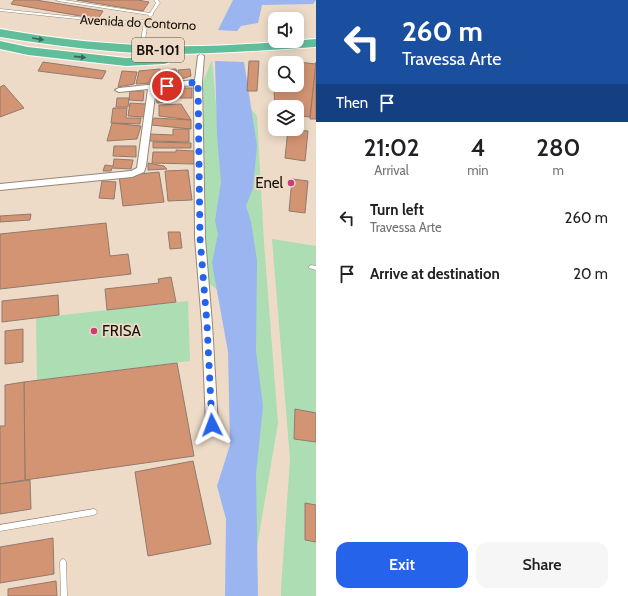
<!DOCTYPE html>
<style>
:root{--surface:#fff;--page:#f6f6f6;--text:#202124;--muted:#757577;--accent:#2563eb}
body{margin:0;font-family:Cabin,sans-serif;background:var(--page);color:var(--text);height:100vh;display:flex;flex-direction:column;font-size:15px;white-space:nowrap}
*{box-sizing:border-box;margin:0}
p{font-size:13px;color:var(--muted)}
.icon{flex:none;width:22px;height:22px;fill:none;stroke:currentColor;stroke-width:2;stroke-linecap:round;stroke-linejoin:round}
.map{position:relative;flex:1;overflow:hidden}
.sheet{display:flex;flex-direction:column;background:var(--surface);width:312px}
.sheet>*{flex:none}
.banner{background:#1a4fa0;color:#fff;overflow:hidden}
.buttons{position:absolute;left:268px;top:12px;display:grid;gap:8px}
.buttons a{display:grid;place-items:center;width:36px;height:36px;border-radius:8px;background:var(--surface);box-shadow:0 2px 10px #0003;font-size:20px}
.pin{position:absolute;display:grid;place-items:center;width:34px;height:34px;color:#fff;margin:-17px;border:2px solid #fff;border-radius:50%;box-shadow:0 1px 4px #0007}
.me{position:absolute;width:44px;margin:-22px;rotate:357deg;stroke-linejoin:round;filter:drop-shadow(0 0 3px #0008)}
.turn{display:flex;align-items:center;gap:14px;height:84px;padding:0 20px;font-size:18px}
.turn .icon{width:52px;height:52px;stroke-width:2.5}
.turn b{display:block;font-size:28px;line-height:34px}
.then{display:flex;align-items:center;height:38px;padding:0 20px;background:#0003;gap:8px;font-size:15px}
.eta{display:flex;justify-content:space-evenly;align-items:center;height:68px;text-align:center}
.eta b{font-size:24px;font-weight:600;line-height:28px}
.primary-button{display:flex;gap:8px;margin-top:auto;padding:8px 20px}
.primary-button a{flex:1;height:46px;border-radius:12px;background:var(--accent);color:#fff;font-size:16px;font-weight:600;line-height:46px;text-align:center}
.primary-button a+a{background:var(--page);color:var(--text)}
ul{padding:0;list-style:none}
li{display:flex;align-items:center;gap:12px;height:56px;padding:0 20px}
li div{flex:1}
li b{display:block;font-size:15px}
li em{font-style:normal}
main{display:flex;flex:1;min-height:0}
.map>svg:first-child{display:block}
</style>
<main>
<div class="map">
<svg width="316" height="596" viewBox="0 0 316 596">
<rect width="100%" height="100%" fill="#eddbc7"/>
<!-- green -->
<g fill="#adddb3">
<polygon points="212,60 233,301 207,282 203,82"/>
<polygon points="246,103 257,116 264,243 278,423 252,576 245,290"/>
<polygon points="272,239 316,246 316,596 281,596 281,589 290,459"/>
<polygon points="188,301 190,361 37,380 36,318"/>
</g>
<!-- water -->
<g fill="#9ab5f0">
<polygon points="233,0 316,0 313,4 262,5 258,23 241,26 237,31 218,30"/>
<polygon points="215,61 244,62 257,146 253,188 246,206 251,222 257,260 256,351 263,406 256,474 258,596 225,596 226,519 217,486 230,445 228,352 212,263 218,234 215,221 221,182 217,135"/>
</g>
<!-- building -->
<g fill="#d39473" stroke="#917a6e" fill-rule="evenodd">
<polygon points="14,0 36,0 103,11 98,19 11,4"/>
<polygon points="77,0 138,0 149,2 143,11"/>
<path d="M272,59L316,64L310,117L301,116L300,124H297V107H275ZM275,63H297V85H275Z"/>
<polygon points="249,61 259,61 257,91 247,91"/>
<polygon points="43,62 106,71 102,79 38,71"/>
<polygon points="316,62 316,119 310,119"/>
<polygon points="160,69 164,82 136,84 139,71"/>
<polygon points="176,69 178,80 164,81 162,70"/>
<polygon points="190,69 191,76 178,80 178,70"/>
<polygon points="122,71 137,72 134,84 118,87"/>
<polygon points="4,85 24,108 0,117 0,87"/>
<rect x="172" y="88" width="20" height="10"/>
<polygon points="130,91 144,91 143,101 129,100"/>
<polygon points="167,92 169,102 157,103 156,93"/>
<polygon points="117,98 129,98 128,107 116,107"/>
<polygon points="130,103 146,104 144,117 128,116"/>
<polygon points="181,104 191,120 159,116 159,105"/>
<polygon points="113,108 127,108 126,118 141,118 140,124 111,123"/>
<polygon points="154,118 191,120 191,129 151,125"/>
<polygon points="112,123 141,126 137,139 107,141"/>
<polygon points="173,129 189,129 189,142 150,141 150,134 173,135"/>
<polygon points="288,129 308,131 305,161 285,158"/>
<polygon points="153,142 191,143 191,148 153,148"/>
<polygon points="114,146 136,146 136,157 113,156"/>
<polygon points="176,150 194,151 194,164 152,163 153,152 176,152"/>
<polygon points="114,159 133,160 131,169 112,168 111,171 103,171 105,165 113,166"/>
<polygon points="148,163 164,166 167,169 148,170"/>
<polygon points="188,170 192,200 168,201 165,171"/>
<polygon points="159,172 164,202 123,206 119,176"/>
<polygon points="292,179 308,181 305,213 289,211"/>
<polygon points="102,181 116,182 114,199 99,198"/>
<polygon points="31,214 30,220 0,222 0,216"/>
<polygon points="106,223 110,256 128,254 131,274 0,289 0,234"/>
<polygon points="168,232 180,232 182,248 170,249"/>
<polygon points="171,277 176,302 107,310 105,289 159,283 158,279"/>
<polygon points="58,295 59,315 2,322 2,301"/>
<polygon points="23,329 23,362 5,364 5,331"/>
<polygon points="177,363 194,456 25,480 24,382"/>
<polygon points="24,382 25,480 0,484 0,426 5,426 5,385"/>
<polygon points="295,409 316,413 316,442 294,439"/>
<polygon points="193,461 211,544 148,556 135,472"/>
<polygon points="30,480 31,509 0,514 0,484"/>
<polygon points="305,503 316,505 316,542 305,540"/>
<polygon points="53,538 54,574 0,583 0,547"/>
<polygon points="56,581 57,596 8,596 8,589"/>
</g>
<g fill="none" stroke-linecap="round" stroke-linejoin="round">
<!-- lane casing -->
<g stroke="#978774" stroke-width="1">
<g id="lane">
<polygon points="56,0 64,0 150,13 156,3 154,0 158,0 160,3 153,13 154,14 150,17 148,16 149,15 58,1"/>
<polygon points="0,9 115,21 146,20 148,21 145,40 143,41 141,40 144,22 115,23 0,11"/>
<polygon points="311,265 316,266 316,270 309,268 309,267"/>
<polygon points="94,509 96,510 97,512 96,514 94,515 0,531 0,525"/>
<polygon points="63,559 65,560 66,562 67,596 61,596 60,562 61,560"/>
</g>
</g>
<!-- street casing -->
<g stroke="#978774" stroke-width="2">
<polygon id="street" points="201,54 204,56 202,82 205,238 212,324 218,425 216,429 212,431 208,429 206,425 202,324 195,238 194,85 156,88 146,166 144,172 132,177 0,190 0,184 131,171 137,168 148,89 119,92 115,90 119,88 195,80 198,56"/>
</g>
<!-- highway casing -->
<g stroke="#fff" stroke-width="2">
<g id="highway">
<path d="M0,29C55,39 111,45 167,46C217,47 267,43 316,39V47C266,50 217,54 167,54C111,53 55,46 0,37Z"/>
<polygon points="0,41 28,47 126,58 164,56 168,57 170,60 168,63 164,64 126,66 28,55 0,49"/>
</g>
</g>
<!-- lane -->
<use href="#lane" fill="#fff" fill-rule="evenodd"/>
<!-- street -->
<use href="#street" fill="#fff" fill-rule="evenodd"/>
<!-- highway -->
<use href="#highway" fill="#61be9b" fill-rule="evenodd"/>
</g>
<!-- one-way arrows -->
<defs><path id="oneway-solid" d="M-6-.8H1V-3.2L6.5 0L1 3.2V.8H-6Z"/></defs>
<g fill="#3b6652">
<use href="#oneway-solid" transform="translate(38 39) rotate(9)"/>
<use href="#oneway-solid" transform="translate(80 57) rotate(6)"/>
</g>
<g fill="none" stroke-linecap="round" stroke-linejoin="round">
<!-- route -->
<polyline stroke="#2563eb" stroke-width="7" stroke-dasharray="0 12.6" points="167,86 198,82 200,238 207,324 212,425"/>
</g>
<!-- markers -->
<g fill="#c63d78" stroke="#eddbc7" stroke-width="1.5">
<circle cx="291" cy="183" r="4"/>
<circle cx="94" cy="331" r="4"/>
</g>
<g text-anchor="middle" stroke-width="3.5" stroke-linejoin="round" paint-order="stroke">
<!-- far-street labels -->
<g font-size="13" fill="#150f08" stroke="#eddbc7">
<text transform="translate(138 22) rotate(3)" y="5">Avenida do Contorno</text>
</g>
<!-- shield labels -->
<rect fill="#eddbc7" stroke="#564c41" stroke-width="1" x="132" y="38" width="52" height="24" rx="3"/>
<g font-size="14" font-weight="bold" fill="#150f08">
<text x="158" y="55">BR-101</text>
</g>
<!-- poi labels -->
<g font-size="15" fill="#150f08" stroke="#eddbc7" text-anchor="end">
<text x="283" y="188">Enel</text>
<text x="102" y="336" text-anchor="start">FRISA</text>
</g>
</g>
</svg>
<div class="buttons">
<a><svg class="icon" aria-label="sound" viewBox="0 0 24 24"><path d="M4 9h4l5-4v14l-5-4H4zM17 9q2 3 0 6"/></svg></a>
<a><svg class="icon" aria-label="search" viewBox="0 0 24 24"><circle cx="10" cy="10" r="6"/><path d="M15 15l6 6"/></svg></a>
<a><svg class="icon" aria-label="layers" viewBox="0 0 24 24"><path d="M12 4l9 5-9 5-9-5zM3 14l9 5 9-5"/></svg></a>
</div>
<div class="pin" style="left:167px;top:86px;background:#d93025"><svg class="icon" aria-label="arrive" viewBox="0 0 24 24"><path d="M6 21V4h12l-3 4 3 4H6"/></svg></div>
<svg class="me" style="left:212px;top:425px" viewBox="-20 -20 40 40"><path d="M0-17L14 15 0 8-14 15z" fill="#2563eb" stroke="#fff" stroke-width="4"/></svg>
</div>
<section class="sheet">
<div class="banner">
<div class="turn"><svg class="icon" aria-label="left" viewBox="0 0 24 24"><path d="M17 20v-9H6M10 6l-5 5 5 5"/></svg><div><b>260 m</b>Travessa Arte</div></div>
<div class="then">Then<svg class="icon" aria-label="arrive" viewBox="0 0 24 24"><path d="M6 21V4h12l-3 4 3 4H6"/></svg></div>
</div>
<div class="eta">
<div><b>21:02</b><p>Arrival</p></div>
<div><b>4</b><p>min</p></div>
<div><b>280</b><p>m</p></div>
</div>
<ul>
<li><svg class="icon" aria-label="left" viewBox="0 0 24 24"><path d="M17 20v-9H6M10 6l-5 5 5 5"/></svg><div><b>Turn left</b><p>Travessa Arte</p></div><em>260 m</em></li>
<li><svg class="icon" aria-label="arrive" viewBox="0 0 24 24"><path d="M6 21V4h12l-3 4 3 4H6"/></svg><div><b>Arrive at destination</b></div><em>20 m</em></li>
</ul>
<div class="primary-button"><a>Exit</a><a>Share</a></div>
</section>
</main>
